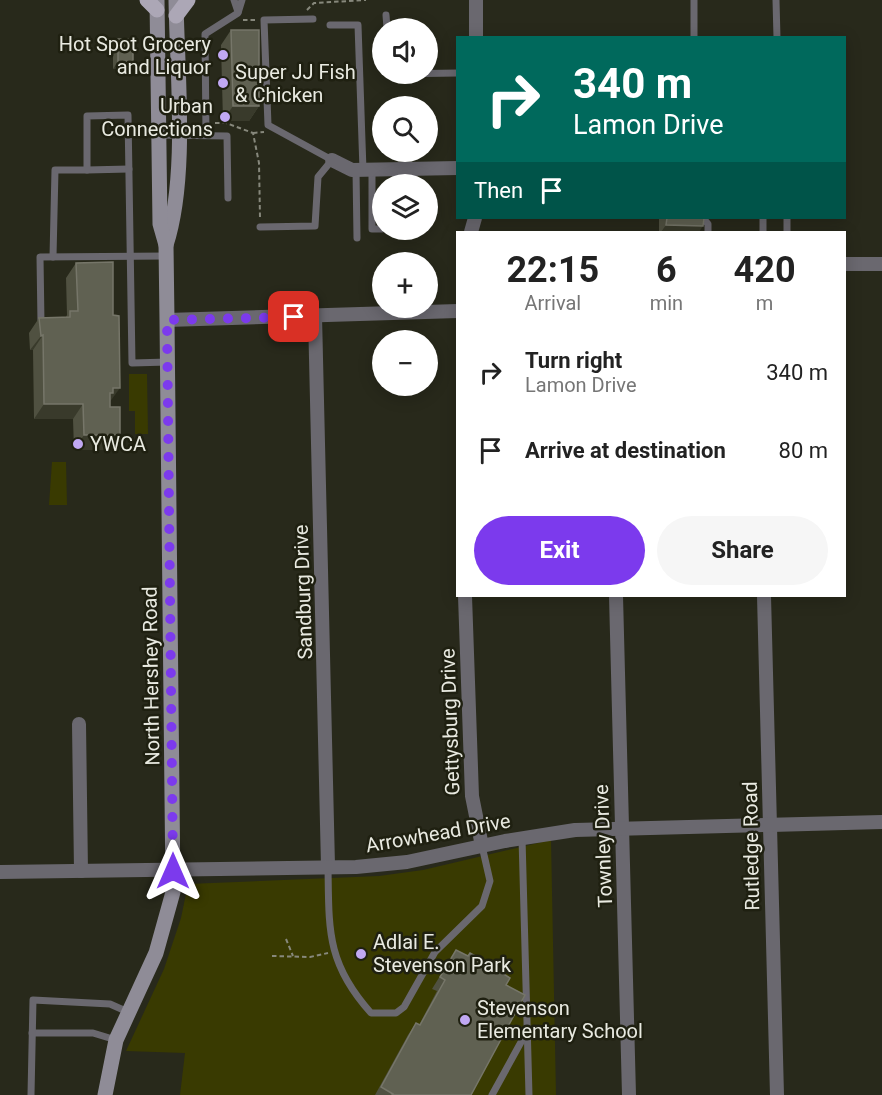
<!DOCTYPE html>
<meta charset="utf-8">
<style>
:root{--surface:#fff;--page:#f6f6f6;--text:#222;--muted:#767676;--accent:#7c3aed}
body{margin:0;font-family:Roboto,sans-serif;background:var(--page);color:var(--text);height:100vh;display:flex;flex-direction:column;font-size:22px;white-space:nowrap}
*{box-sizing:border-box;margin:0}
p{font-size:20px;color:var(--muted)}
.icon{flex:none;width:33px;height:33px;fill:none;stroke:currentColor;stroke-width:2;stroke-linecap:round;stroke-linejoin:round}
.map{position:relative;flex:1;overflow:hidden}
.panel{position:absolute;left:456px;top:231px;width:390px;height:366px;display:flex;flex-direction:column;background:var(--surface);border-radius:0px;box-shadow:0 3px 15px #0003}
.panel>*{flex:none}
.banner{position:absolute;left:456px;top:36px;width:390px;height:183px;border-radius:0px;box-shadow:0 3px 15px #0003;background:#00695c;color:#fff;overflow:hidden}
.tools{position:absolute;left:372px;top:18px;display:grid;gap:12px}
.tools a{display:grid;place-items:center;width:66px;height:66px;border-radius:50%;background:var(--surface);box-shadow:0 3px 15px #0003;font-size:30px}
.pin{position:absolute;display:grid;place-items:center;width:51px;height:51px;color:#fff;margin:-26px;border-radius:12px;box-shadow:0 3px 9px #0006}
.me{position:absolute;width:66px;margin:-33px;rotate:0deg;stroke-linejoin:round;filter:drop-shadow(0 0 4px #0008)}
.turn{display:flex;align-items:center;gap:21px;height:126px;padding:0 18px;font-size:27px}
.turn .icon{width:78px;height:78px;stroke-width:2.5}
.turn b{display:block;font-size:42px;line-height:51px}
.then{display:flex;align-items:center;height:57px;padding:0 18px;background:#0003;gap:12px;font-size:22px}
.eta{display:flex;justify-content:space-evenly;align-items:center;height:102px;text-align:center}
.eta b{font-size:36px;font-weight:700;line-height:42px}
.primary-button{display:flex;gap:12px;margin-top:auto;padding:12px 18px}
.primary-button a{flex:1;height:69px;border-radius:36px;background:var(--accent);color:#fff;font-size:24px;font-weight:700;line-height:69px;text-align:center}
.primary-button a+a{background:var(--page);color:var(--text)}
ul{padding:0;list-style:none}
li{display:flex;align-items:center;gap:18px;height:78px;padding:0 18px}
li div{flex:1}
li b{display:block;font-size:22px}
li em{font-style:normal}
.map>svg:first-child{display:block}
</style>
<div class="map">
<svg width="882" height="1095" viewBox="0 0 882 1095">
<rect width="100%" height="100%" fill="#28291b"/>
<!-- green -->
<g fill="#393a01">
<polygon points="129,374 147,374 148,434 135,434 135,411 129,411"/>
<polygon points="52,462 66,462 67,505 49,505"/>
<polygon points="551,840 556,1095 180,1095 185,1053 126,1051 164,969 181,918 188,884 379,876 423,870"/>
</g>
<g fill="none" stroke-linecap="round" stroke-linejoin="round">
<!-- path -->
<g stroke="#87887c" stroke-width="2" stroke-dasharray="4.5 3" stroke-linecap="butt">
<polyline points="307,10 314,3 366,0"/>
<polyline points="243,20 256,20"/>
<polyline points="215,123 226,123 253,133 259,163 260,218"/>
<polyline points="253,133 264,132"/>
<polyline points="286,939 293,956"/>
<polyline points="272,956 310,957 328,953"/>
</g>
<!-- service -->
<g stroke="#6a686f" stroke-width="7">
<polyline points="234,0 238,12"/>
<polyline points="694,0 694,38"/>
<polyline points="776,0 777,38"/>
<polyline points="386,15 387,28"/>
<polyline points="330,25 358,25 363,170"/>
<polyline points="391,74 458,73"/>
<polyline points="159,135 227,136 228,198"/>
<polyline points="206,135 205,34 238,13 242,0"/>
<polyline points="87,170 129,169"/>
<polyline points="356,170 357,238"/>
<polyline points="372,170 372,229 382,229"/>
<polyline points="413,184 413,169"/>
<polyline points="703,218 708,224 708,232"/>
<polyline points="763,218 763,232"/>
<polyline points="787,218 787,232"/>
<polyline points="260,227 315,226 318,177 332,160 268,125 264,20 313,19"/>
<polyline points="53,257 55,170 87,170 87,116 128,115 132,363 168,362"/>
<polyline points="41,323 40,257 166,256"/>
<polyline points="522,838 529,1095"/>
<path d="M328,866C329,929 326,963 371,1013H396L404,1007L435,952L482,906L490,881L482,846"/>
<polyline points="32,1033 93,1033 116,1040"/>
<polyline points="31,1095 33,1000 110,1004 128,1012"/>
<polyline points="492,1095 526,1033"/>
</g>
<!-- minor -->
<g stroke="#6a686f" stroke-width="14">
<polyline points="476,38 476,0"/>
<polyline points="332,160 352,170 458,168"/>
<polyline points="471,232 475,218"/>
<polyline points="844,264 882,264"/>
<polyline points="315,316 328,866"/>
<polyline points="167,320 458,311"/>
<polyline points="465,596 472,796 482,846"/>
<polyline points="616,596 629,1095"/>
<polyline points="764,596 777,1095"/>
<polyline points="79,724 81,871"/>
<polyline points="0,872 356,867 407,862 505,841 575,830 882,822"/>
</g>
<!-- secondary -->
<g stroke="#8f8c97" stroke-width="15">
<path d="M166,245C188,177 177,73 176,0"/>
<polyline points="105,1095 116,1040 156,953 173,892 167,320 166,245 160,224 157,0"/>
</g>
<!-- primary -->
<g stroke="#aca7b6" stroke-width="15">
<polyline points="147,0 157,10"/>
<polyline points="176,16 188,0"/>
</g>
</g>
<!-- wall -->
<g fill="#505141">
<polygon points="231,30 259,106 249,121 223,121 221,45"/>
<polygon points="118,39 133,61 128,69 113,69 113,46"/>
<polygon points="659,218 704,218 699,232 659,232"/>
<polygon points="76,263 110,401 109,450 74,450 73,419 34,419 33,350 30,350 29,333 39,318 66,317 67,315 66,278"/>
<polygon points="456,950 502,973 506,985 471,1095 375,1095 408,1035 416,1023 419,1025 437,991 432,989"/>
</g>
<!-- shaded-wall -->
<g fill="#393a2b">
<polygon points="133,61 128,69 113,69 118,62"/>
<polygon points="233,106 259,106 249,121 223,121"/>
<polygon points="666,225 703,226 699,232 661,232"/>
<polygon points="43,335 33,350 30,350 41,336"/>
<polygon points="113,388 120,388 109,403 100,408"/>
<polygon points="44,404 83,404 73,419 34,419"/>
<polygon points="84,435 120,435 109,450 74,450"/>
</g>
<!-- building -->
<g fill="#606152" stroke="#767669" stroke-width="1.5">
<polygon points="231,30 259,30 259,106 233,106"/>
<polygon points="118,39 133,39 133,61 118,62"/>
<polygon points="667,218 704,218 703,226 666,225"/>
<polygon points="113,262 113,315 119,316 120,388 113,388 113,393 110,393 110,407 120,407 120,435 84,435 83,404 44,404 43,335 41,336 39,318 70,317 70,311 78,311 76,263"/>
<polygon points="456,950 468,956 470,953 503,971 502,973 510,978 506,985 525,995 471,1095 392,1095 393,1094 381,1087 416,1023 420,1025 445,980 440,977"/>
</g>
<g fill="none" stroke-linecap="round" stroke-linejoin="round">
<!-- route -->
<polyline stroke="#7c3aed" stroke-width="10" stroke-dasharray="0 18" points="173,871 167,320 294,317"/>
</g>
<!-- markers -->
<g fill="#c1a8f3" stroke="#1f2011" stroke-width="2">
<circle cx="223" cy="55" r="6"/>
<circle cx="223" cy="83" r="6"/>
<circle cx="225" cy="117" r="6"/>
<circle cx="78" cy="444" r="6"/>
<circle cx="361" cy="954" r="6"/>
<circle cx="465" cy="1020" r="6"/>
</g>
<g text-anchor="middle" stroke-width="5" stroke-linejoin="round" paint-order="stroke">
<!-- poi labels -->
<g font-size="20" fill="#e9eae1" stroke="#1f2011" text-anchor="start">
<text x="211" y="51" text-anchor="end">Hot Spot Grocery<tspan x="211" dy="23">and Liquor</tspan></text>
<text x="235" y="79">Super JJ Fish<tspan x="235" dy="23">&amp; Chicken</tspan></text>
<text x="213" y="113" text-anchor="end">Urban<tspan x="213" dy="23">Connections</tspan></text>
<text x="90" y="451">YWCA</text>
<text x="373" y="949">Adlai E.<tspan x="373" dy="23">Stevenson Park</tspan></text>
<text x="477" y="1015">Stevenson<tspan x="477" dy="23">Elementary School</tspan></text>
</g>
<!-- street labels -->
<g font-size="20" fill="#e9eae1" stroke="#1f2011">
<text transform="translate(303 592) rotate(-92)" y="7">Sandburg Drive</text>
<text transform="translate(151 676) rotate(-91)" y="7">North Hershey Road</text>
<text transform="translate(450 722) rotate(-92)" y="7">Gettysburg Drive</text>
<text transform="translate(438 833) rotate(-10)" y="7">Arrowhead Drive</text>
<text transform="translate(603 846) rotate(-92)" y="7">Townley Drive</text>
<text transform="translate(751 846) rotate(-91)" y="7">Rutledge Road</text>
</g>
</g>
</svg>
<div class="tools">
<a><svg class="icon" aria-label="sound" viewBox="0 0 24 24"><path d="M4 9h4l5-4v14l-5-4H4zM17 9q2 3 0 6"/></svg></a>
<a><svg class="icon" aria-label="search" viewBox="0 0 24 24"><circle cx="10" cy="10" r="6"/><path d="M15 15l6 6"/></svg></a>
<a><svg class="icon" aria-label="layers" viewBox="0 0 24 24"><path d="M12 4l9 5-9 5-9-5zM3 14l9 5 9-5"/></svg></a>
<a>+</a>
<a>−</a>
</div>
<div class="pin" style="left:294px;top:317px;background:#d93025"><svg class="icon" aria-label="arrive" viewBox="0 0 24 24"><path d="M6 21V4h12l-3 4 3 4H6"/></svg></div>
<svg class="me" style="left:173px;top:871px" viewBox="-20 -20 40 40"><path d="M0-17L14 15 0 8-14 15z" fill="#7c3aed" stroke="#fff" stroke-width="4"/></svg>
<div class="banner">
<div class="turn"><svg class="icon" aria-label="right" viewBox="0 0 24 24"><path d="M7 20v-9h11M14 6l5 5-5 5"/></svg><div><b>340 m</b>Lamon Drive</div></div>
<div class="then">Then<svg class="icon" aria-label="arrive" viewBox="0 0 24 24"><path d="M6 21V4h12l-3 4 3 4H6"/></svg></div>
</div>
<section class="panel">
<div class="eta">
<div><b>22:15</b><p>Arrival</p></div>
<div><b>6</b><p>min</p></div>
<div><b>420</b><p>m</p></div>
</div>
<ul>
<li><svg class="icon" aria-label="right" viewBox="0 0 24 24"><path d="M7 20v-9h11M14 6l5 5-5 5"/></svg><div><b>Turn right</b><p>Lamon Drive</p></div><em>340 m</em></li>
<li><svg class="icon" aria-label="arrive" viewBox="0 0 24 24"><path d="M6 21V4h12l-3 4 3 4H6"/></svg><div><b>Arrive at destination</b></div><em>80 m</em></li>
</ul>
<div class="primary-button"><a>Exit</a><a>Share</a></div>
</section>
</div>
